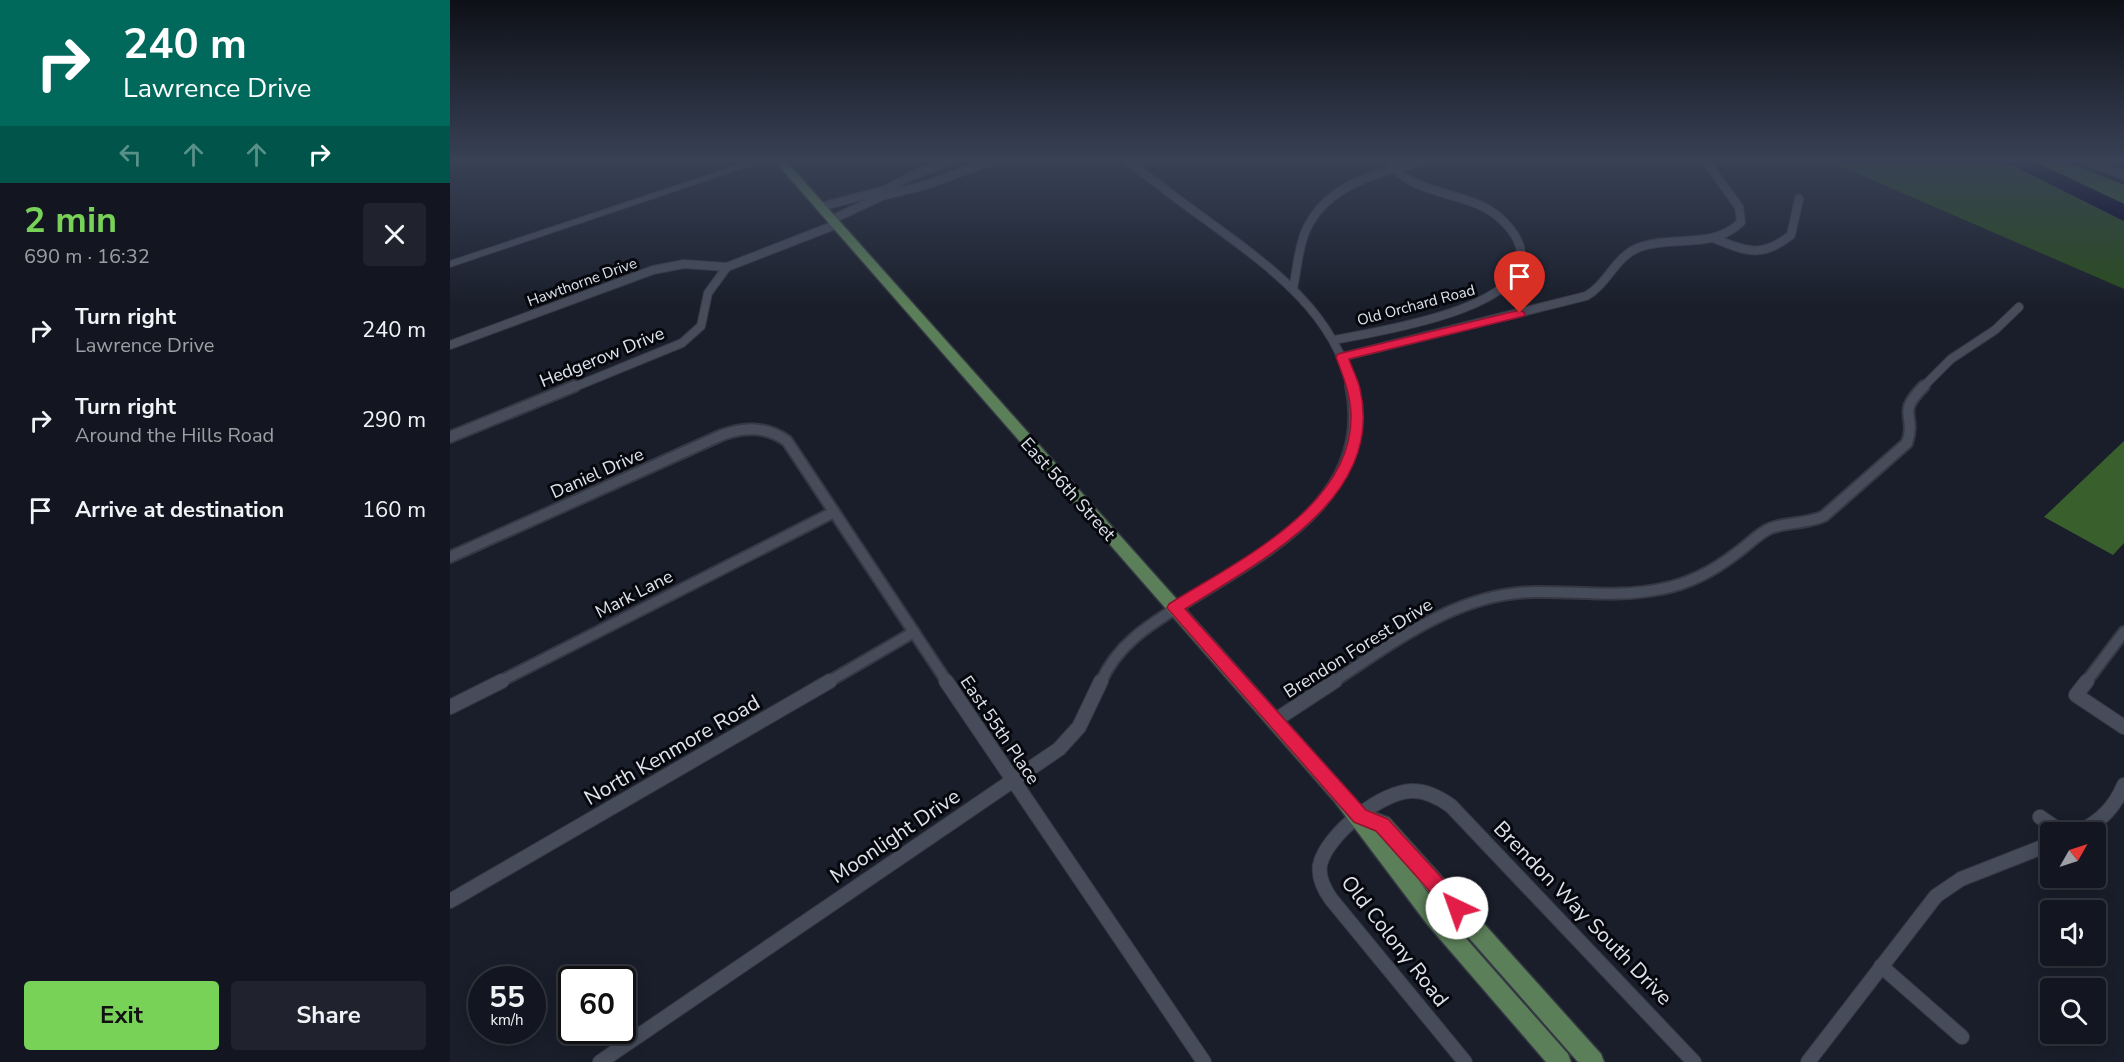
<!DOCTYPE html>
<meta charset="utf-8">
<style>
:root{--surface:#131620;--page:#20232d;--text:#f1f3f6;--muted:#9d9fa5;--line:#32353e;--accent:#78d258}
body{margin:0;font-family:"Nunito Sans",sans-serif;background:var(--page);color:var(--text);height:100vh;display:flex;flex-direction:column;font-size:22px;white-space:nowrap}
*{box-sizing:border-box;margin:0}
p{font-size:20px;color:var(--muted)}
.icon{flex:none;width:33px;height:33px;fill:none;stroke:currentColor;stroke-width:2;stroke-linecap:round;stroke-linejoin:round}
.map{position:relative;flex:1;overflow:hidden}
.details{display:flex;flex-direction:column;background:var(--surface);width:450px}
.details>*{flex:none}
.hud{background:#00695c;color:#fff;overflow:hidden}
.needle{width:39px;rotate:51deg}
.fabs{position:absolute;left:1590px;top:822px;display:grid;gap:12px}
.fabs a{display:grid;place-items:center;width:66px;height:66px;border-radius:6px;background:var(--surface);box-shadow:0 3px 15px #0003,0 0 0 2px var(--line);font-size:30px}
.speed{position:absolute;left:18px;top:966px;display:flex;gap:12px;font-size:30px;font-weight:700;text-align:center}
.speed>*{display:grid;place-content:center;width:78px;height:78px;border-radius:50%;background:var(--surface);box-shadow:0 3px 15px #0003,0 0 0 2px var(--line);line-height:1}
.speed small{font-size:15px;font-weight:400}
.speed .limit{border:3px solid #111;border-radius:9px;background:#fff;color:#111}
.pin{position:absolute;display:grid;place-items:center;width:51px;height:51px;color:#fff;margin:-62px -26px;border-radius:50% 50% 50% 0;rotate:-45deg;box-shadow:0 0 6px #0007}
.pin .icon{rotate:45deg}
.me{position:absolute;width:66px;margin:-33px;rotate:318deg;stroke-linejoin:round;filter:drop-shadow(0 0 4px #0008)}
.turn{display:flex;align-items:center;gap:21px;height:126px;padding:0 24px;font-size:27px}
.turn .icon{width:78px;height:78px;stroke-width:2.5}
.turn b{display:block;font-size:42px;line-height:51px}
.lanes{display:flex;align-items:center;height:57px;padding:0 24px;background:#0003;justify-content:center;gap:30px;direction:ltr}
.lanes .off{opacity:.35}
.round{display:grid;place-items:center;flex:none;width:63px;height:63px;border-radius:6px;background:var(--page)}
.overview{display:flex;align-items:center;justify-content:space-between;height:102px;padding:0 24px}
h1{font-size:36px;font-weight:700;line-height:45px;color:var(--accent)}
.button{display:flex;gap:12px;margin-top:auto;padding:12px 24px}
.button a{flex:1;height:69px;border-radius:6px;background:var(--accent);color:#111;font-size:24px;font-weight:700;line-height:69px;text-align:center}
.button a+a{background:var(--page);color:var(--text)}
ul{padding:0;list-style:none}
li{display:flex;align-items:center;gap:18px;height:90px;padding:0 24px}
li div{flex:1}
li b{display:block;font-size:22px}
li em{font-style:normal}
main{display:flex;flex:1;min-height:0}
.map>svg:first-child{display:block}
</style>
<main>
<section class="details">
<div class="hud">
<div class="turn"><svg class="icon" aria-label="right" viewBox="0 0 24 24"><path d="M7 20v-9h11M14 6l5 5-5 5"/></svg><div><b>240 m</b>Lawrence Drive</div></div>
<div class="lanes"><svg class="icon off" aria-label="left" viewBox="0 0 24 24"><path d="M17 20v-9H6M10 6l-5 5 5 5"/></svg><svg class="icon off" aria-label="ahead" viewBox="0 0 24 24"><path d="M12 20V5M6 11l6-6 6 6"/></svg><svg class="icon off" aria-label="ahead" viewBox="0 0 24 24"><path d="M12 20V5M6 11l6-6 6 6"/></svg><svg class="icon" aria-label="right" viewBox="0 0 24 24"><path d="M7 20v-9h11M14 6l5 5-5 5"/></svg></div>
</div>
<div class="overview"><div><h1>2 min</h1><p>690 m · 16:32</p></div><a class="round"><svg class="icon" aria-label="close" viewBox="0 0 24 24"><path d="M6 6l12 12M18 6L6 18"/></svg></a></div>
<ul>
<li><svg class="icon" aria-label="right" viewBox="0 0 24 24"><path d="M7 20v-9h11M14 6l5 5-5 5"/></svg><div><b>Turn right</b><p>Lawrence Drive</p></div><em>240 m</em></li>
<li><svg class="icon" aria-label="right" viewBox="0 0 24 24"><path d="M7 20v-9h11M14 6l5 5-5 5"/></svg><div><b>Turn right</b><p>Around the Hills Road</p></div><em>290 m</em></li>
<li><svg class="icon" aria-label="arrive" viewBox="0 0 24 24"><path d="M6 21V4h12l-3 4 3 4H6"/></svg><div><b>Arrive at destination</b></div><em>160 m</em></li>
</ul>
<div class="button"><a>Exit</a><a>Share</a></div>
</section>
<div class="map">
<svg width="1674" height="1062" viewBox="0 0 1674 1062">
<rect width="100%" height="100%" fill="#191e2a"/>
<!-- green -->
<polygon fill="#294e1c" points="1374,159 1550,159 1674,221 1674,289"/>
<!-- forest -->
<g fill="#395f2c">
<polygon points="1579,159 1609,159 1674,185 1674,204"/>
<polygon points="1674,441 1674,543 1663,555 1594,517"/>
</g>
<!-- water -->
<polygon fill="#010027" points="1550,159 1579,159 1674,204 1674,221"/>
<g fill="none" stroke-linecap="round" stroke-linejoin="round">
<!-- minor-far2 casing -->
<g stroke="#353843" stroke-width="10">
<g id="minor-far2">
<path d="M675,159C702,179 728,200 755,219C815,263 885,311 901,388"/>
<polyline points="1633,159 1674,175"/>
<polyline points="370,207 435,190 461,176 506,159"/>
<polyline points="381,220 432,196 476,185 547,159"/>
<path d="M1263,238C1296,251 1311,259 1341,235L1349,199"/>
<path d="M843,289C847,270 848,248 856,230C878,181 937,170 984,159"/>
<path d="M884,340C923,332 1087,309 1070,247C1065,230 1049,215 1034,207C1002,191 957,192 938,159"/>
<polyline points="0,345 203,270 234,264 277,267 385,225"/>
<path d="M892,357L1136,296C1158,284 1165,256 1190,247C1224,235 1263,250 1291,222L1289,207L1254,159"/>
<polyline points="122,388 232,343 251,326 258,293 277,267"/>
<polyline points="1472,388 1501,359 1545,330 1569,307"/>
</g>
</g>
<!-- minor-far1 casing -->
<g stroke="#353843" stroke-width="14">
<g id="minor-far1">
<polyline points="0,437 125,386"/>
<path d="M0,557L272,435C295,427 316,426 337,441L497,682"/>
<polyline points="49,682 384,512"/>
<polyline points="378,682 464,632"/>
<path d="M651,682C668,643 701,624 736,602C815,552 925,499 901,386"/>
<path d="M883,682C944,642 1007,593 1084,592C1127,591 1168,598 1211,589C1240,584 1265,570 1288,552C1298,545 1310,532 1321,528C1338,522 1357,524 1374,516L1457,443C1467,413 1445,415 1474,386"/>
<polyline points="1636,682 1674,632"/>
</g>
</g>
<!-- minor casing -->
<g stroke="#353843" stroke-width="16">
<g id="minor">
<polyline points="496,681 754,1062"/>
<polyline points="1637,681 1626,695 1674,727"/>
<polyline points="0,707 52,681"/>
<polyline points="824,721 885,681"/>
<polyline points="1590,817 1612,832"/>
<path d="M1629,832C1651,821 1665,807 1674,785"/>
<polyline points="0,901 380,681"/>
<polyline points="1431,966 1512,1037"/>
<polyline points="150,1062 609,749 629,727 651,681"/>
<path d="M1015,1062L881,899C874,889 868,877 870,865C876,835 933,790 963,791C977,791 990,798 1001,806L1244,1062"/>
<polyline points="1358,1062 1486,896 1511,879 1600,844"/>
</g>
</g>
<!-- secondary casing -->
<g stroke="#353843" stroke-width="2">
<polygon id="secondary" points="306,159 320,159 0,267 0,261"/>
</g>
<!-- primary casing -->
<g stroke="#353843" stroke-width="3">
<polygon id="primary" points="323,159 334,159 913,808 939,818 1151,1054 1154,1062 1128,1062 968,880 991,910 1118,1054 1121,1062 1096,1062 977,924 885,802"/>
</g>
<!-- minor-far2 -->
<use href="#minor-far2" stroke="#464c5a" stroke-width="8"/>
<!-- minor-far1 -->
<use href="#minor-far1" stroke="#464c5a" stroke-width="10"/>
<!-- minor -->
<use href="#minor" stroke="#464c5a" stroke-width="14"/>
<!-- secondary -->
<use href="#secondary" fill="#464c5a" fill-rule="evenodd"/>
<!-- primary -->
<use href="#primary" fill="#5b7f58" fill-rule="evenodd"/>
</g>
<!-- sky -->
<linearGradient id="sky" x2="0" y2="1"><stop stop-color="#0e1017"/><stop offset="0.52" stop-color="#384155"/><stop offset="1" stop-color="#384155" stop-opacity="0"/></linearGradient>
<rect width="1674" height="308" fill="url(#sky)"/>
<!-- route -->
<path fill="#e11d48" stroke="#92132f" stroke-width="1.5" d="M1070,310L1075,313L1074,316L899,359C902,369 908,379 910,389C936,499 809,561 735,609L916,810L938,819L1013,901L1016,908L1013,914L1007,917L1000,914L926,831L904,822L717,608L719,604C785,562 904,507 901,414C900,393 893,376 886,357L888,354Z"/>
<g text-anchor="middle" stroke-width="6" stroke-linejoin="round" paint-order="stroke">
<!-- far-street labels -->
<g font-size="15" fill="#dfe3ec" stroke="#06080d">
<text transform="translate(132 282) rotate(-20)" y="5">Hawthorne Drive</text>
<text transform="translate(966 305) rotate(-15)" y="5">Old Orchard Road</text>
</g>
<!-- street labels -->
<g font-size="18" fill="#dfe3ec" stroke="#06080d">
<text transform="translate(152 357) rotate(-22)" y="6">Hedgerow Drive</text>
<text transform="translate(147 473) rotate(-24)" y="6">Daniel Drive</text>
<text transform="translate(618 489) rotate(48)" y="6">East 56th Street</text>
<text transform="translate(184 594) rotate(-27)" y="6">Mark Lane</text>
<text transform="translate(908 648) rotate(-32)" y="6">Brendon Forest Drive</text>
<text transform="translate(550 730) rotate(56)" y="6">East 55th Place</text>
</g>
<!-- near-street labels -->
<g font-size="21" fill="#dfe3ec" stroke="#06080d">
<text transform="translate(222 750) rotate(-30)" y="7">North Kenmore Road</text>
<text transform="translate(445 836) rotate(-34)" y="7">Moonlight Drive</text>
<text transform="translate(1133 913) rotate(46)" y="7">Brendon Way South Drive</text>
<text transform="translate(945 941) rotate(52)" y="7">Old Colony Road</text>
</g>
</g>
</svg>
<div class="fabs">
<a><svg class="needle" viewBox="-14 -14 28 28"><path d="M0-13l5 13h-10z" fill="#e53935"/><path d="M0 13l5-13h-10z" fill="#9d9fa5"/></svg></a>
<a><svg class="icon" aria-label="sound" viewBox="0 0 24 24"><path d="M4 9h4l5-4v14l-5-4H4zM17 9q2 3 0 6"/></svg></a>
<a><svg class="icon" aria-label="search" viewBox="0 0 24 24"><circle cx="10" cy="10" r="6"/><path d="M15 15l6 6"/></svg></a>
</div>
<div class="speed"><div>55<small>km/h</small></div><div class="limit">60</div></div>
<div class="pin" style="left:1070px;top:313px;background:#d93025"><svg class="icon" aria-label="arrive" viewBox="0 0 24 24"><path d="M6 21V4h12l-3 4 3 4H6"/></svg></div>
<svg class="me" style="left:1007px;top:908px" viewBox="-20 -20 40 40"><circle r="19" fill="#fff"/><path d="M0-13L10 11 0 6-10 11z" fill="#e11d48"/></svg>
</div>
</main>
